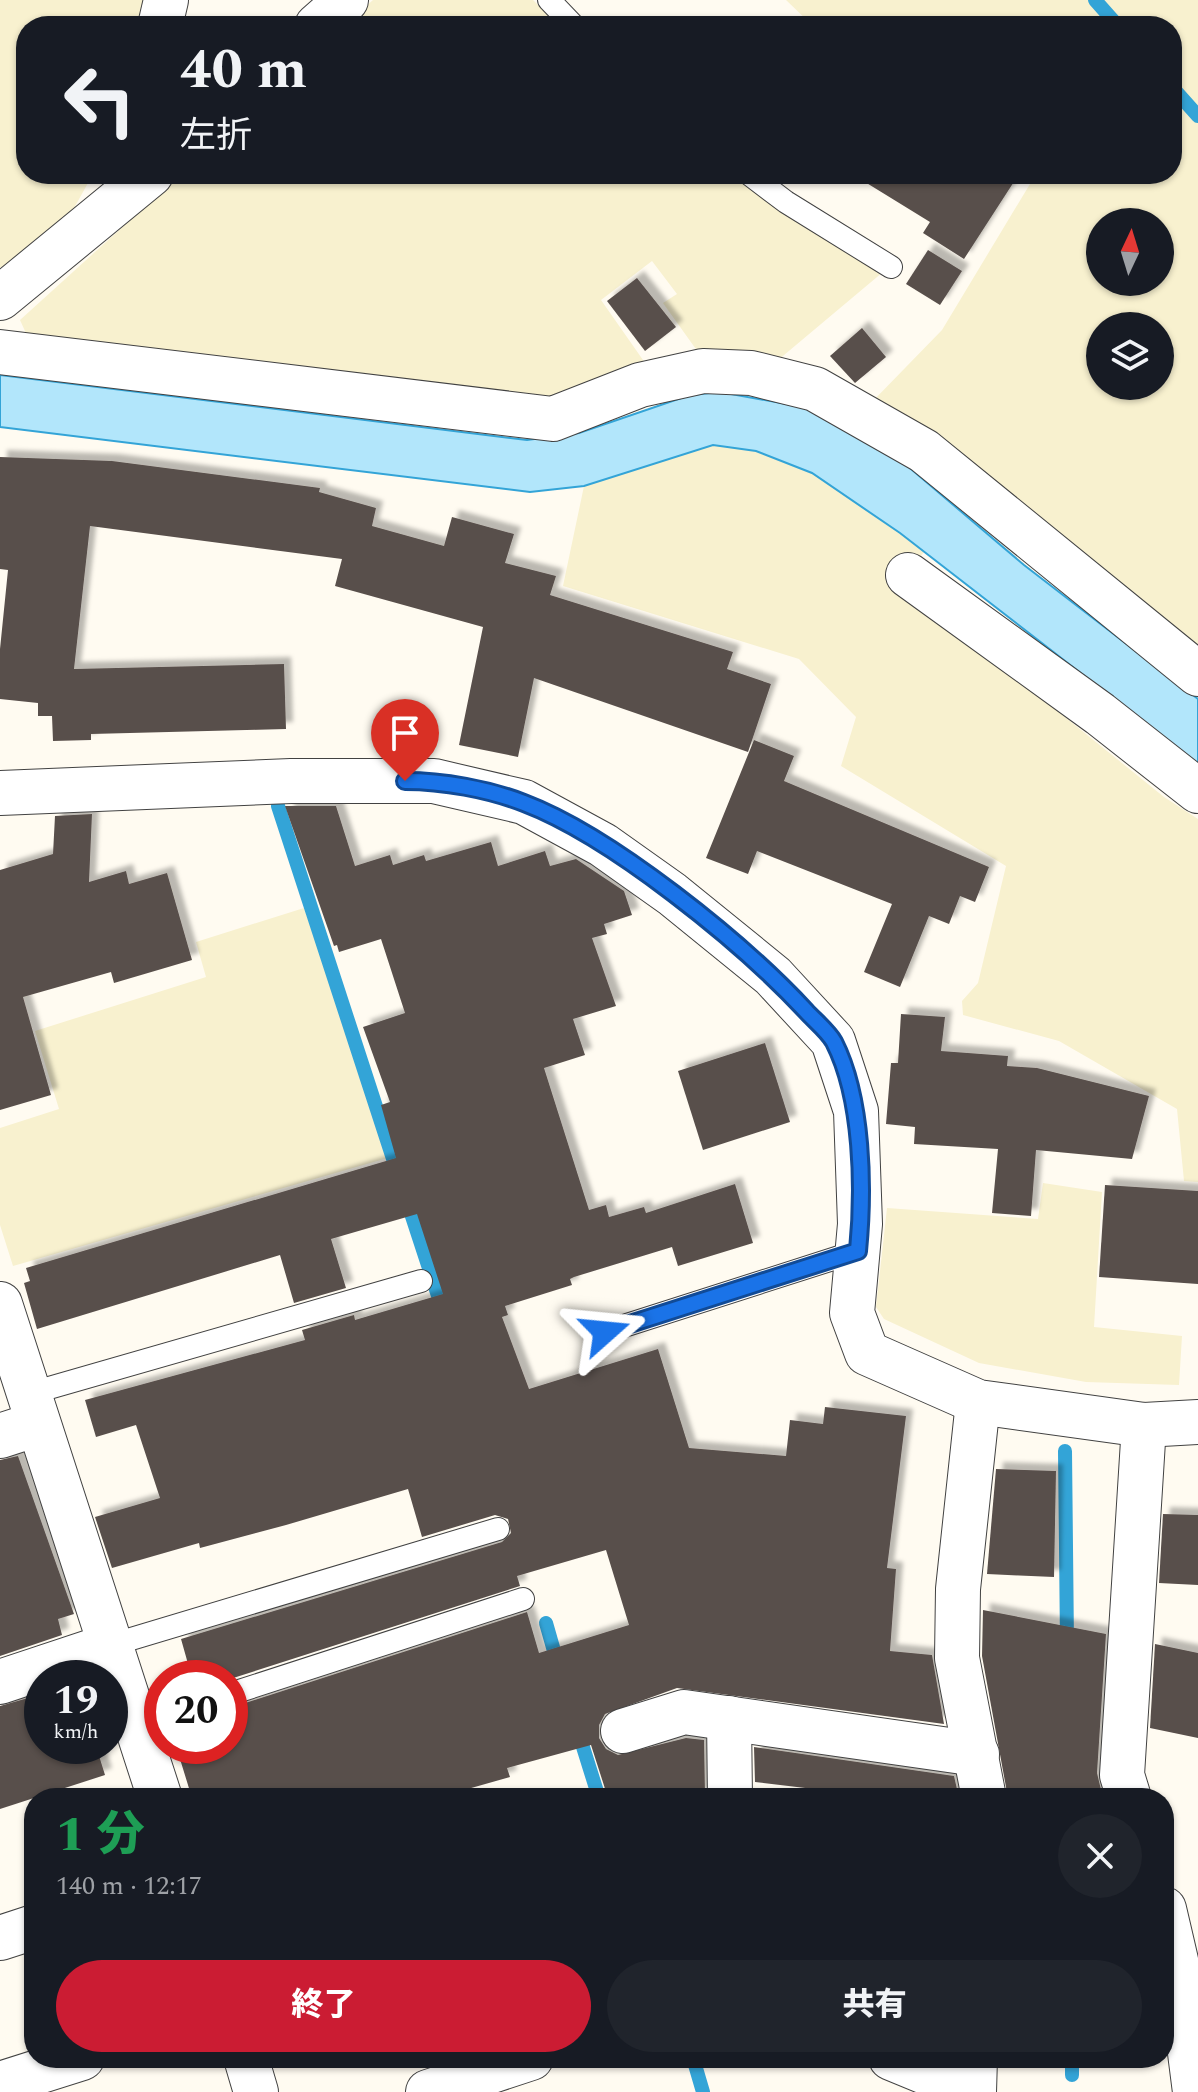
<!DOCTYPE html>
<html lang="ja">
<meta charset="utf-8">
<style>
:root{--surface:#171b24;--page:#20242c;--text:#f1f3f6;--muted:#9ea1a6;--accent:#cb1c33}
body{margin:0;font-family:Spectral,"Noto Sans JP",serif;background:var(--page);color:var(--text);height:100vh;display:flex;flex-direction:column;font-size:30px;white-space:nowrap}
*{box-sizing:border-box;margin:0}
p{font-size:26px;color:var(--muted)}
.icon{flex:none;width:44px;height:44px;fill:none;stroke:currentColor;stroke-width:2;stroke-linecap:round;stroke-linejoin:round}
.map{position:relative;flex:1;overflow:hidden}
.sheet{position:absolute;left:24px;top:1788px;width:1150px;height:280px;display:flex;flex-direction:column;background:var(--surface);border-radius:32px;box-shadow:0 2px 6px #0004}
.sheet>*{flex:none}
.top-card{position:absolute;left:16px;top:16px;width:1166px;height:168px;border-radius:32px;box-shadow:0 2px 6px #0004;background:#171b24;color:var(--text);overflow:hidden}
.needle{width:52px;rotate:4deg}
.controls{position:absolute;left:1086px;top:208px;display:grid;gap:16px}
.controls a{display:grid;place-items:center;width:88px;height:88px;border-radius:50%;background:var(--surface);box-shadow:0 2px 6px #0004;font-size:40px}
.speed{position:absolute;left:24px;top:1660px;display:flex;gap:16px;font-size:40px;font-weight:700;text-align:center}
.speed>*{display:grid;place-content:center;width:104px;height:104px;border-radius:50%;background:var(--surface);box-shadow:0 2px 6px #0004;line-height:1}
.speed small{font-size:20px;font-weight:400}
.speed .limit{border:12px solid #d22;background:#fff;color:#111}
.pin{position:absolute;display:grid;place-items:center;width:68px;height:68px;color:#fff;margin:-82px -34px;border-radius:50% 50% 50% 0;rotate:-45deg;box-shadow:0 0 8px #0007}
.pin .icon{rotate:45deg}
.me{position:absolute;width:88px;margin:-44px;rotate:72deg;stroke-linejoin:round;filter:drop-shadow(0 0 6px #0008)}
.turn{display:flex;align-items:center;gap:28px;height:168px;padding:0 32px;font-size:36px}
.turn .icon{width:104px;height:104px;stroke-width:2.5}
.turn b{display:block;font-size:56px;line-height:68px}
.round{display:grid;place-items:center;flex:none;width:84px;height:84px;border-radius:42px;background:var(--page)}
.overview{display:flex;align-items:center;justify-content:space-between;height:136px;padding:0 32px}
h1{font-size:48px;font-weight:800;line-height:60px;color:#1e9e55}
.cta{display:flex;gap:16px;margin-top:auto;padding:16px 32px}
.cta a{flex:1;height:92px;border-radius:48px;background:var(--accent);color:#fff;font-size:32px;font-weight:800;line-height:92px;text-align:center}
.cta a+a{background:var(--page);color:var(--text)}
.map>svg:first-child{display:block}
</style>
<div class="map">
<svg width="1198" height="2092" viewBox="0 0 1198 2092">
<defs>
<filter id="shadow"><feDropShadow dx="7" dy="-7" stdDeviation="2" flood-color="#0004"/></filter>
</defs>
<rect width="100%" height="100%" fill="#fffbf1"/>
<!-- farmland -->
<g fill="#f8f1cf" fill-rule="evenodd">
<polygon points="0,0 147,0 140,26 26,26 26,174 93,174 64,226 9,270 0,267"/>
<polygon points="373,0 533,0 560,26 344,26"/>
<path d="M786,0H1198V660L869,405L942,330L1036,174H1172V26H813ZM1100,222H1160V282H1100ZM1100,326H1160V386H1100Z"/>
<polygon points="181,174 729,174 782,212 883,272 771,366 703,359 663,303 677,294 652,261 601,300 650,370 572,401 29,340 20,320"/>
<polygon points="713,445 756,451 812,473 900,533 924,552 899,583 1164,797 1198,819 1198,1182 1184,1181 1177,1109 1059,1041 963,1015 962,1001 978,983 1006,866 841,766 856,717 799,659 563,586 584,486"/>
<polygon points="304,908 391,1157 13,1266 0,1225 0,1128 59,1109 35,1031 206,977 196,942"/>
<polygon points="1043,1183 1102,1192 1094,1327 1182,1336 1179,1385 1086,1382 979,1363 884,1319 876,1307 887,1208 1038,1219"/>
</g>
<!-- water -->
<polygon fill="#b2e6fb" stroke="#33a4d7" stroke-width="2" points="0,375 527,440 579,433 690,395 720,392 820,410 891,452 1024,565 1198,699 1198,764 900,533 812,473 756,451 713,445 584,486 530,492 0,427"/>
<g fill="none" stroke-linecap="round" stroke-linejoin="round">
<!-- stream -->
<g stroke="#33a4d7" stroke-width="14">
<polyline points="1095,0 1118,26"/>
<polyline points="1172,87 1198,116"/>
<polyline points="278,806 398,1174"/>
<polyline points="406,1198 443,1311"/>
<polyline points="1065,1451 1067,1643"/>
<polyline points="546,1623 558,1665"/>
<polyline points="578,1731 599,1798"/>
<polyline points="693,2058 703,2092"/>
<polyline points="1072,2058 1072,2075"/>
</g>
</g>
<!-- building -->
<g fill="#594f4b" filter="url(#shadow)">
<polygon points="852,174 1019,174 964,259 923,233 930,222"/>
<polygon points="928,250 962,271 940,305 906,284"/>
<polygon points="637,278 676,327 645,351 607,301"/>
<polygon points="862,328 886,357 855,383 830,356"/>
<polygon points="0,457 112,461 320,488 319,492 376,508 372,526 444,546 452,517 514,534 505,563 556,576 550,595 733,652 727,669 771,684 748,752 534,678 518,757 459,745 483,627 335,586 342,559 90,526 74,669 284,664 286,729 91,734 91,740 53,741 52,716 38,716 38,703 0,699 0,649 8,570 0,569"/>
<polygon points="754,740 794,756 784,781 989,867 975,902 960,896 949,924 929,916 900,987 864,972 892,904 757,851 748,874 706,858"/>
<polygon points="285,806 336,806 355,866 390,855 393,865 424,855 426,861 491,842 498,866 545,851 550,866 576,859 624,891 632,915 604,924 607,934 592,938 616,1006 573,1019 585,1055 544,1068 589,1210 606,1205 609,1217 644,1207 646,1213 735,1184 753,1243 678,1266 672,1247 574,1277 570,1279 572,1285 505,1306 508,1315 502,1317 529,1389 658,1349 689,1448 786,1456 790,1420 823,1424 825,1407 906,1416 887,1568 896,1569 890,1651 932,1655 944,1724 677,1688 605,1714 599,1725 599,1738 606,1749 618,1755 686,1738 704,1740 705,1794 690,1798 608,1798 591,1745 507,1768 510,1777 436,1798 192,1798 176,1746 230,1746 230,1708 527,1612 539,1653 629,1625 606,1550 517,1576 520,1586 230,1679 192,1678 181,1639 502,1542 511,1533 508,1519 495,1515 422,1537 408,1489 286,1525 200,1548 199,1543 112,1568 95,1517 160,1498 136,1425 96,1437 85,1400 305,1340 302,1330 354,1315 355,1320 443,1294 417,1214 331,1239 346,1288 294,1303 280,1255 37,1329 24,1283 30,1281 26,1268 396,1158 381,1105 390,1102 363,1027 405,1013 381,939 339,952 337,945 334,946"/>
<polygon points="92,814 89,882 126,871 129,884 167,873 192,960 114,983 111,972 23,997 51,1095 0,1110 0,870 53,854 55,816"/>
<polygon points="901,1014 945,1017 941,1051 1008,1056 1007,1066 1037,1068 1149,1096 1132,1159 1036,1150 1031,1216 992,1213 998,1149 914,1144 915,1127 886,1124 891,1063 898,1063"/>
<polygon points="765,1043 790,1122 703,1150 678,1071"/>
<polygon points="1105,1185 1198,1191 1198,1284 1099,1277"/>
<polygon points="18,1456 74,1614 58,1619 62,1635 0,1656 0,1460"/>
<polygon points="996,1469 1056,1471 1054,1577 987,1574"/>
<polygon points="1163,1514 1198,1515 1198,1585 1159,1583"/>
<polygon points="983,1610 1106,1634 1097,1773 1103,1798 1008,1798 982,1656"/>
<polygon points="1155,1644 1198,1653 1198,1738 1150,1728"/>
<polygon points="42,1694 42,1746 96,1746 105,1775 0,1809 0,1706"/>
<polygon points="754,1747 954,1776 959,1798 847,1798 847,1793 755,1782"/>
</g>
<g fill="none" stroke-linecap="round" stroke-linejoin="round">
<!-- lane casing -->
<g stroke="#424242" stroke-width="24">
<g id="lane">
<polyline points="549,0 574,26"/>
<polyline points="749,174 786,202 891,267"/>
<polyline points="605,1332 858,1251"/>
<polyline points="28,1394 421,1281"/>
<polyline points="111,1645 498,1529"/>
<polyline points="230,1694 523,1599"/>
</g>
</g>
<!-- street casing -->
<g stroke="#424242" stroke-width="46">
<g id="street">
<polyline points="160,26 166,0"/>
<polyline points="317,26 346,0"/>
<polyline points="0,298 151,174"/>
<polyline points="0,352 553,419 640,385 703,371 751,373 815,389 924,451 1198,674"/>
<polyline points="908,575 1100,714 1198,791"/>
<polyline points="0,793 291,781 434,781 524,802 603,845 672,894 773,976 833,1041 856,1111 860,1224 852,1313 867,1353 978,1402 1144,1425 1198,1422"/>
<polyline points="0,1304 160,1798"/>
<polyline points="978,1402 958,1589 957,1658 984,1798"/>
<polyline points="0,1436 37,1424"/>
<polyline points="0,1682 111,1645"/>
<polyline points="729,1718 730,1798"/>
<polyline points="623,1731 684,1712 977,1754"/>
<polyline points="1129,1798 1122,1775 1144,1425"/>
<polyline points="1164,1909 1181,1982 1195,2092"/>
<polyline points="0,1938 34,1927"/>
<polyline points="246,2058 256,2092"/>
<polyline points="891,2058 974,2092 975,2058"/>
<polyline points="0,2084 82,2058"/>
<polyline points="428,2092 531,2058"/>
</g>
</g>
<!-- lane -->
<use href="#lane" stroke="#fff" stroke-width="22"/>
<!-- street -->
<use href="#street" stroke="#fff" stroke-width="44"/>
</g>
<g fill="none" stroke-linecap="round" stroke-linejoin="round">
<!-- route casing -->
<g stroke="#114b97" stroke-width="20">
<path id="route" d="M405,781C443,781 488,789 524,803C611,836 742,942 806,1011C814,1020 828,1031 834,1042C863,1099 864,1189 858,1251L605,1332"/>
</g>
<!-- route -->
<use href="#route" stroke="#1a73e8" stroke-width="14"/>
</g>
</svg>
<div class="controls">
<a><svg class="needle" viewBox="-14 -14 28 28"><path d="M0-13l5 13h-10z" fill="#e53935"/><path d="M0 13l5-13h-10z" fill="#9ea1a6"/></svg></a>
<a><svg class="icon" aria-label="layers" viewBox="0 0 24 24"><path d="M12 4l9 5-9 5-9-5zM3 14l9 5 9-5"/></svg></a>
</div>
<div class="speed"><div>19<small>km/h</small></div><div class="limit">20</div></div>
<div class="pin" style="left:405px;top:781px;background:#d93025"><svg class="icon" aria-label="arrive" viewBox="0 0 24 24"><path d="M6 21V4h12l-3 4 3 4H6"/></svg></div>
<svg class="me" style="left:605px;top:1332px" viewBox="-20 -20 40 40"><path d="M0-17L14 15 0 8-14 15z" fill="#1a73e8" stroke="#fff" stroke-width="4"/></svg>
<div class="top-card">
<div class="turn"><svg class="icon" aria-label="left" viewBox="0 0 24 24"><path d="M17 20v-9H6M10 6l-5 5 5 5"/></svg><div><b>40 m</b>左折</div></div>
</div>
<section class="sheet">
<div class="overview"><div><h1>1 分</h1><p>140 m · 12:17</p></div><a class="round"><svg class="icon" aria-label="close" viewBox="0 0 24 24"><path d="M6 6l12 12M18 6L6 18"/></svg></a></div>
<div class="cta"><a>終了</a><a>共有</a></div>
</section>
</div>
